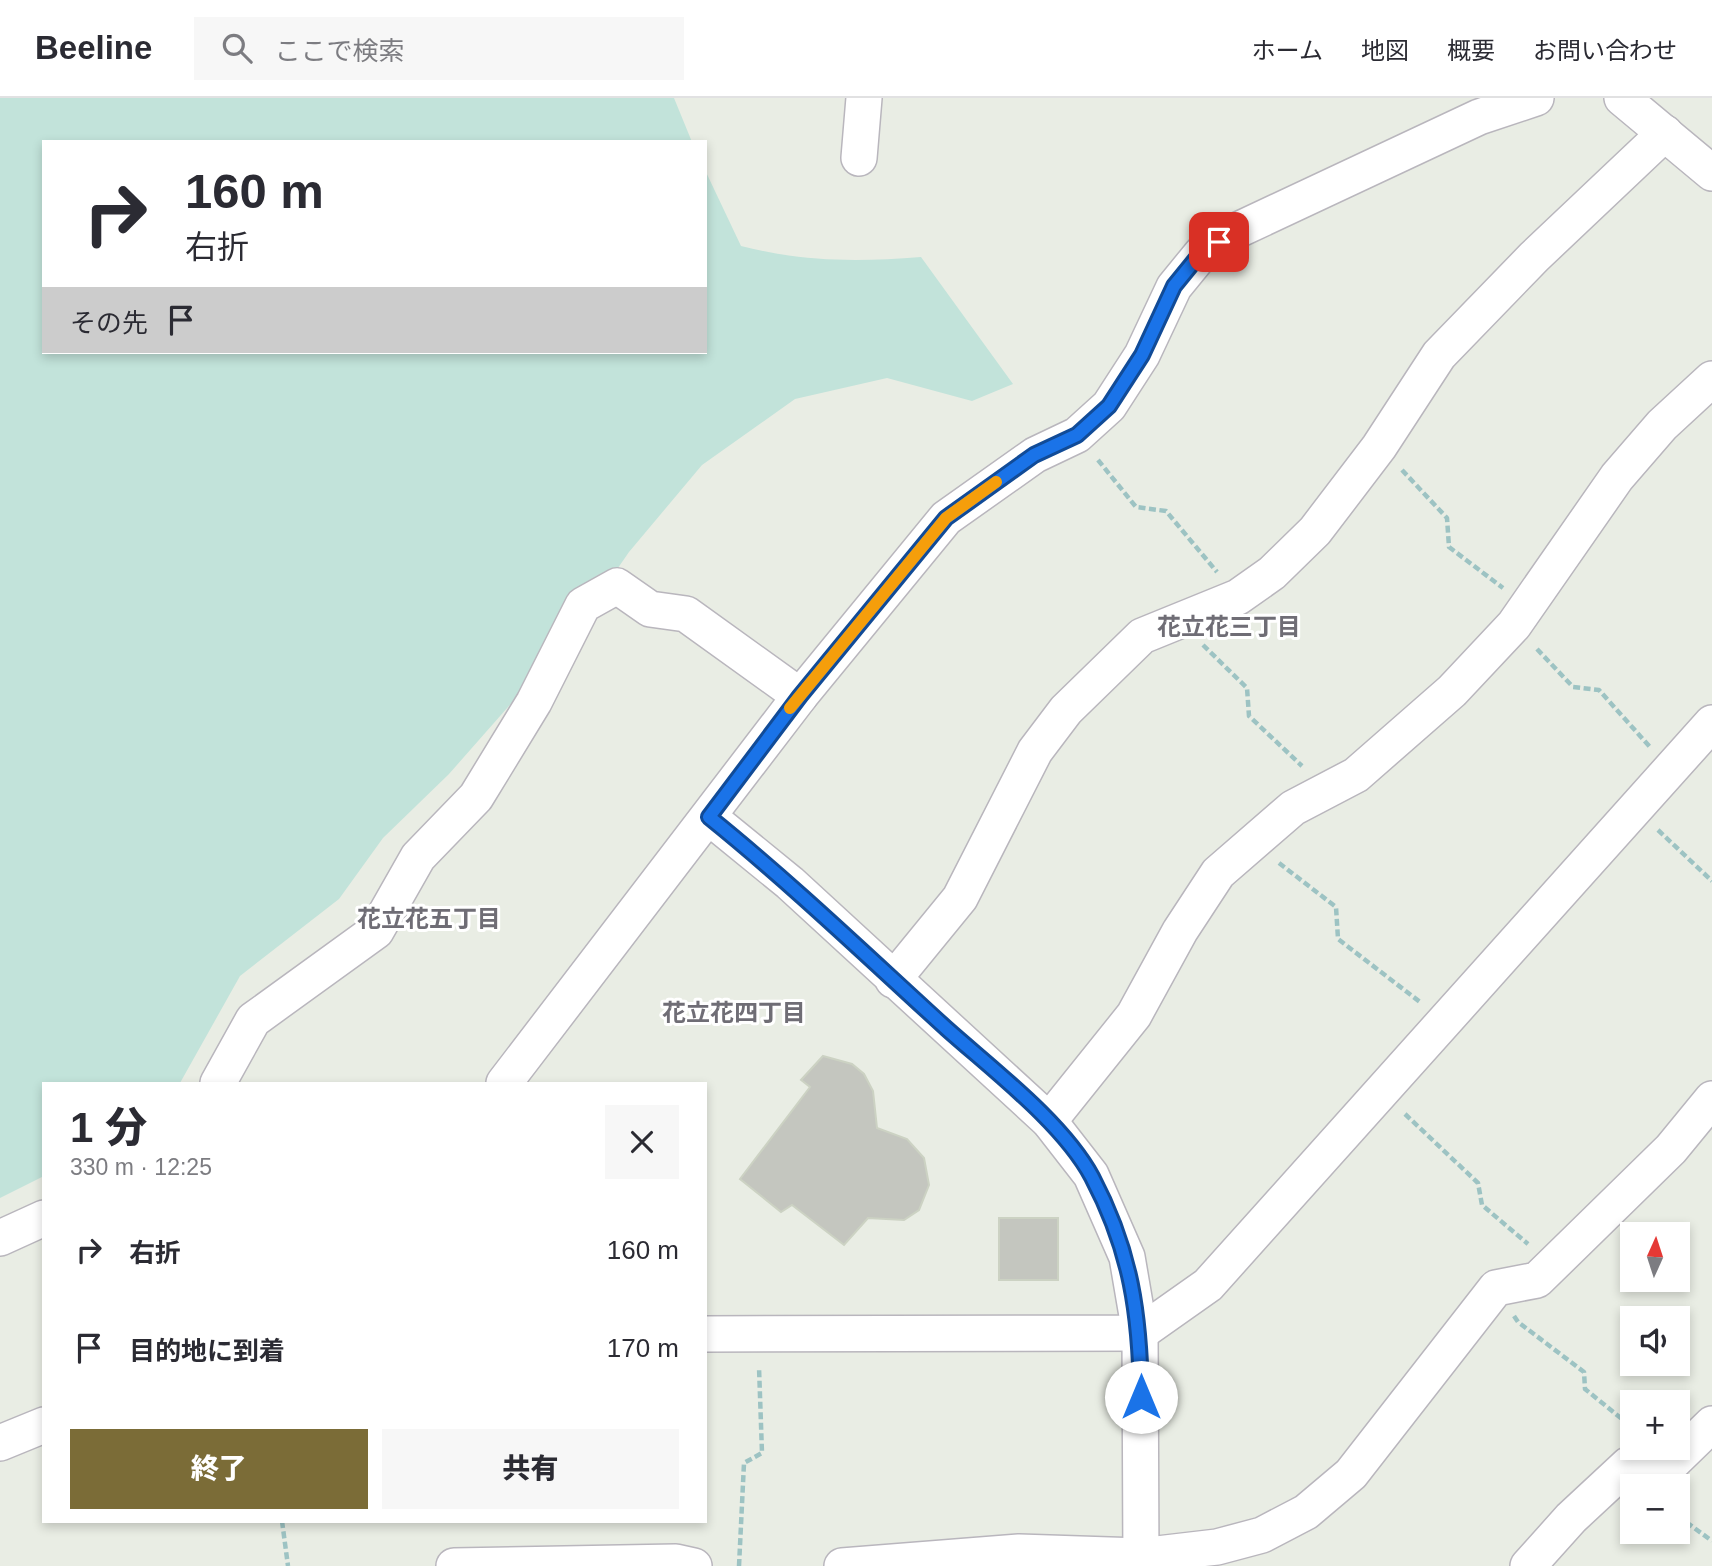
<!DOCTYPE html>
<html lang="ja">
<meta charset="utf-8">
<style>
:root{--surface:#fff;--page:#f7f7f7;--text:#2b2b33;--muted:#7c7c81;--line:#e1e1e2;--accent:#7b6c37}
body{margin:0;font-family:Arial,"Noto Sans JP",sans-serif;background:var(--page);color:var(--text);height:100vh;display:flex;flex-direction:column;font-size:26px;white-space:nowrap}
*{box-sizing:border-box;margin:0}
p{font-size:23px;color:var(--muted)}
.icon{flex:none;width:38px;height:38px;fill:none;stroke:currentColor;stroke-width:2;stroke-linecap:round;stroke-linejoin:round}
.map{position:relative;flex:1;overflow:hidden}
.side{position:absolute;left:42px;top:984px;width:665px;height:441px;display:flex;flex-direction:column;background:var(--surface);border-radius:0px;box-shadow:0 4px 10px #0003}
.side>*{flex:none}
.top-card{position:absolute;left:42px;top:42px;width:665px;height:214px;border-radius:0px;box-shadow:0 4px 10px #0003;background:#fff;color:var(--text);overflow:hidden}
.needle{width:46px;rotate:3deg}
.controls{position:absolute;left:1620px;top:1124px;display:grid;gap:14px}
.controls a{display:grid;place-items:center;width:70px;height:70px;border-radius:0px;background:var(--surface);box-shadow:0 4px 10px #0003;font-size:35px}
.pin{position:absolute;display:grid;place-items:center;width:60px;height:60px;color:#fff;margin:-30px;border-radius:14px;box-shadow:0 4px 10px #0006}
.me{position:absolute;width:77px;margin:-38px;rotate:0deg;stroke-linejoin:round;filter:drop-shadow(0 0 5px #0008)}
.turn{display:flex;align-items:center;gap:24px;height:147px;padding:0 28px;font-size:32px}
.turn .icon{width:91px;height:91px;stroke-width:2.5}
.turn b{display:block;font-size:49px;line-height:60px}
.then{display:flex;align-items:center;height:66px;padding:0 28px;background:#0003;gap:14px;font-size:26px}
.round{display:grid;place-items:center;flex:none;width:74px;height:74px;border-radius:0px;background:var(--page)}
.headline{display:flex;align-items:center;justify-content:space-between;height:119px;padding:0 28px}
h1{font-size:42px;font-weight:800;line-height:52px}
.action{display:flex;gap:14px;margin-top:auto;padding:14px 28px}
.action a{flex:1;height:80px;border-radius:0px;background:var(--accent);color:#fff;font-size:28px;font-weight:800;line-height:80px;text-align:center}
.action a+a{background:var(--page);color:var(--text)}
ul{padding:0;list-style:none}
li{display:flex;align-items:center;gap:21px;height:98px;padding:0 28px}
li div{flex:1}
li b{display:block;font-size:26px}
li em{font-style:normal}
header{display:flex;align-items:center;gap:42px;box-sizing:border-box;height:98px;padding:0 35px;background:var(--surface);border-bottom:2px solid var(--line)}
header strong{font-size:33px}
nav{display:flex;gap:38px;margin-inline-start:auto;font-size:24px}
.search{width:490px;height:63px;background:var(--page);display:flex;align-items:center;gap:18px;box-sizing:border-box;padding:0 24px;border-radius:0px;color:var(--muted);font-size:26px}
.map>svg:first-child{display:block}
</style>
<header>
<strong>Beeline</strong>
<div class="search"><svg class="icon" aria-label="search" viewBox="0 0 24 24"><circle cx="10" cy="10" r="6"/><path d="M15 15l6 6"/></svg>ここで検索</div>
<nav><a>ホーム</a><a>地図</a><a>概要</a><a>お問い合わせ</a></nav>
</header>
<div class="map">
<svg width="1712" height="1468" viewBox="0 0 1712 1468">
<rect width="100%" height="100%" fill="#e9ede4"/>
<!-- green -->
<path fill="#c2e3da" d="M0,0H674L692,44H44V254H705V72L741,148C804,164 856,164 921,159L1013,286L972,303L887,280L795,301L702,367L629,454L573,535L449,676L383,740L339,801L240,878L180,985H44V1078L0,1100Z"/>
<!-- building -->
<g fill="#c4c6bf" stroke="#ccd2c3" stroke-width="2">
<polygon points="823,958 852,966 864,976 873,993 877,1030 907,1041 924,1060 929,1087 919,1112 904,1122 868,1120 844,1147 792,1107 781,1114 740,1081 810,989 801,982"/>
<rect x="999" y="1120" width="59" height="62"/>
</g>
<g fill="none" stroke-linecap="round" stroke-linejoin="round">
<!-- minor casing -->
<g stroke="#b9b6bd" stroke-width="38">
<g id="minor">
<polyline points="1622,0 1712,75"/>
<polyline points="859,60 864,0"/>
<polyline points="709,719 790,785 1049,1023 1091,1077 1127,1159 1140,1235 1141,1468"/>
<polyline points="893,882 960,800 1035,653 1066,612 1142,538 1238,499 1272,475 1315,433 1379,349 1439,257 1534,159 1665,35"/>
<polyline points="218,985 253,922 376,833 418,759 476,699 534,604 583,507 617,488 650,511 686,516 800,598"/>
<polyline points="504,985 800,598 946,420 1035,357 1077,337 1109,308 1142,257 1174,189 1201,156 1238,132 1479,19 1536,0"/>
<polyline points="1049,1023 1134,917 1180,833 1218,775 1293,710 1356,677 1452,593 1514,527 1617,379 1662,327 1712,281"/>
<polyline points="0,1140 44,1120"/>
<polyline points="705,1236 1140,1235 1208,1187 1712,625"/>
<polyline points="0,1345 44,1327"/>
<polyline points="454,1468 676,1464 694,1468"/>
<polyline points="842,1468 1019,1454 1140,1458 1217,1449 1262,1437 1306,1414 1351,1376 1496,1190 1537,1182 1671,1051 1712,1001"/>
<polyline points="1528,1468 1571,1420 1628,1367 1674,1363 1712,1326"/>
</g>
</g>
<!-- path -->
<g stroke="#9dc3c3" stroke-width="4.5" stroke-dasharray="7 3.5" stroke-linecap="butt">
<polyline points="1098,362 1136,409 1166,413 1217,474"/>
<polyline points="1402,372 1447,420 1449,449 1503,490"/>
<polyline points="1203,547 1247,590 1249,618 1302,668"/>
<polyline points="1537,551 1573,589 1599,592 1650,649"/>
<polyline points="1658,732 1712,783"/>
<polyline points="1279,765 1336,809 1338,841 1420,904"/>
<polyline points="1405,1016 1478,1085 1482,1107 1528,1146"/>
<polyline points="1514,1218 1518,1224 1584,1274 1585,1291 1633,1330"/>
<polyline points="1678,1418 1712,1443"/>
<polyline points="282,1423 288,1468"/>
<polyline points="739,1468 744,1365 762,1355 759,1269"/>
</g>
<!-- minor -->
<use href="#minor" stroke="#fff" stroke-width="35"/>
</g>
<g fill="none" stroke-linecap="round" stroke-linejoin="round">
<!-- route casing -->
<g stroke="#114b97" stroke-width="18">
<path id="route" d="M1141,1299C1140,1216 1131,1153 1092,1079C1063,1025 993,972 947,931C868,859 792,786 709,719L800,598L946,420L1034,357L1077,337L1109,308L1142,257L1174,188L1200,156L1219,144"/>
</g>
<!-- route -->
<use href="#route" stroke="#1a73e8" stroke-width="12"/>
<!-- slow -->
<polyline stroke="#f59e0b" stroke-width="12" points="790,610 946,420 996,384"/>
</g>
<g text-anchor="middle" stroke-width="6" stroke-linejoin="round" paint-order="stroke">
<!-- neighbourhood labels -->
<g font-size="24" font-weight="bold" fill="#6f6d75" stroke="#fff">
<text x="1229" y="537">花立花三丁目</text>
<text x="429" y="829">花立花五丁目</text>
<text x="734" y="923">花立花四丁目</text>
</g>
</g>
</svg>
<div class="controls">
<a><svg class="needle" viewBox="-14 -14 28 28"><path d="M0-13l5 13h-10z" fill="#e53935"/><path d="M0 13l5-13h-10z" fill="#7c7c81"/></svg></a>
<a><svg class="icon" aria-label="sound" viewBox="0 0 24 24"><path d="M4 9h4l5-4v14l-5-4H4zM17 9q2 3 0 6"/></svg></a>
<a>+</a>
<a>−</a>
</div>
<div class="pin" style="left:1219px;top:144px;background:#d93025"><svg class="icon" aria-label="arrive" viewBox="0 0 24 24"><path d="M6 21V4h12l-3 4 3 4H6"/></svg></div>
<svg class="me" style="left:1141px;top:1299px" viewBox="-20 -20 40 40"><circle r="19" fill="#fff"/><path d="M0-13L10 11 0 6-10 11z" fill="#1a73e8"/></svg>
<div class="top-card">
<div class="turn"><svg class="icon" aria-label="right" viewBox="0 0 24 24"><path d="M7 20v-9h11M14 6l5 5-5 5"/></svg><div><b>160 m</b>右折</div></div>
<div class="then">その先<svg class="icon" aria-label="arrive" viewBox="0 0 24 24"><path d="M6 21V4h12l-3 4 3 4H6"/></svg></div>
</div>
<section class="side">
<div class="headline"><div><h1>1 分</h1><p>330 m · 12:25</p></div><a class="round"><svg class="icon" aria-label="close" viewBox="0 0 24 24"><path d="M6 6l12 12M18 6L6 18"/></svg></a></div>
<ul>
<li><svg class="icon" aria-label="right" viewBox="0 0 24 24"><path d="M7 20v-9h11M14 6l5 5-5 5"/></svg><div><b>右折</b></div><em>160 m</em></li>
<li><svg class="icon" aria-label="arrive" viewBox="0 0 24 24"><path d="M6 21V4h12l-3 4 3 4H6"/></svg><div><b>目的地に到着</b></div><em>170 m</em></li>
</ul>
<div class="action"><a>終了</a><a>共有</a></div>
</section>
</div>
